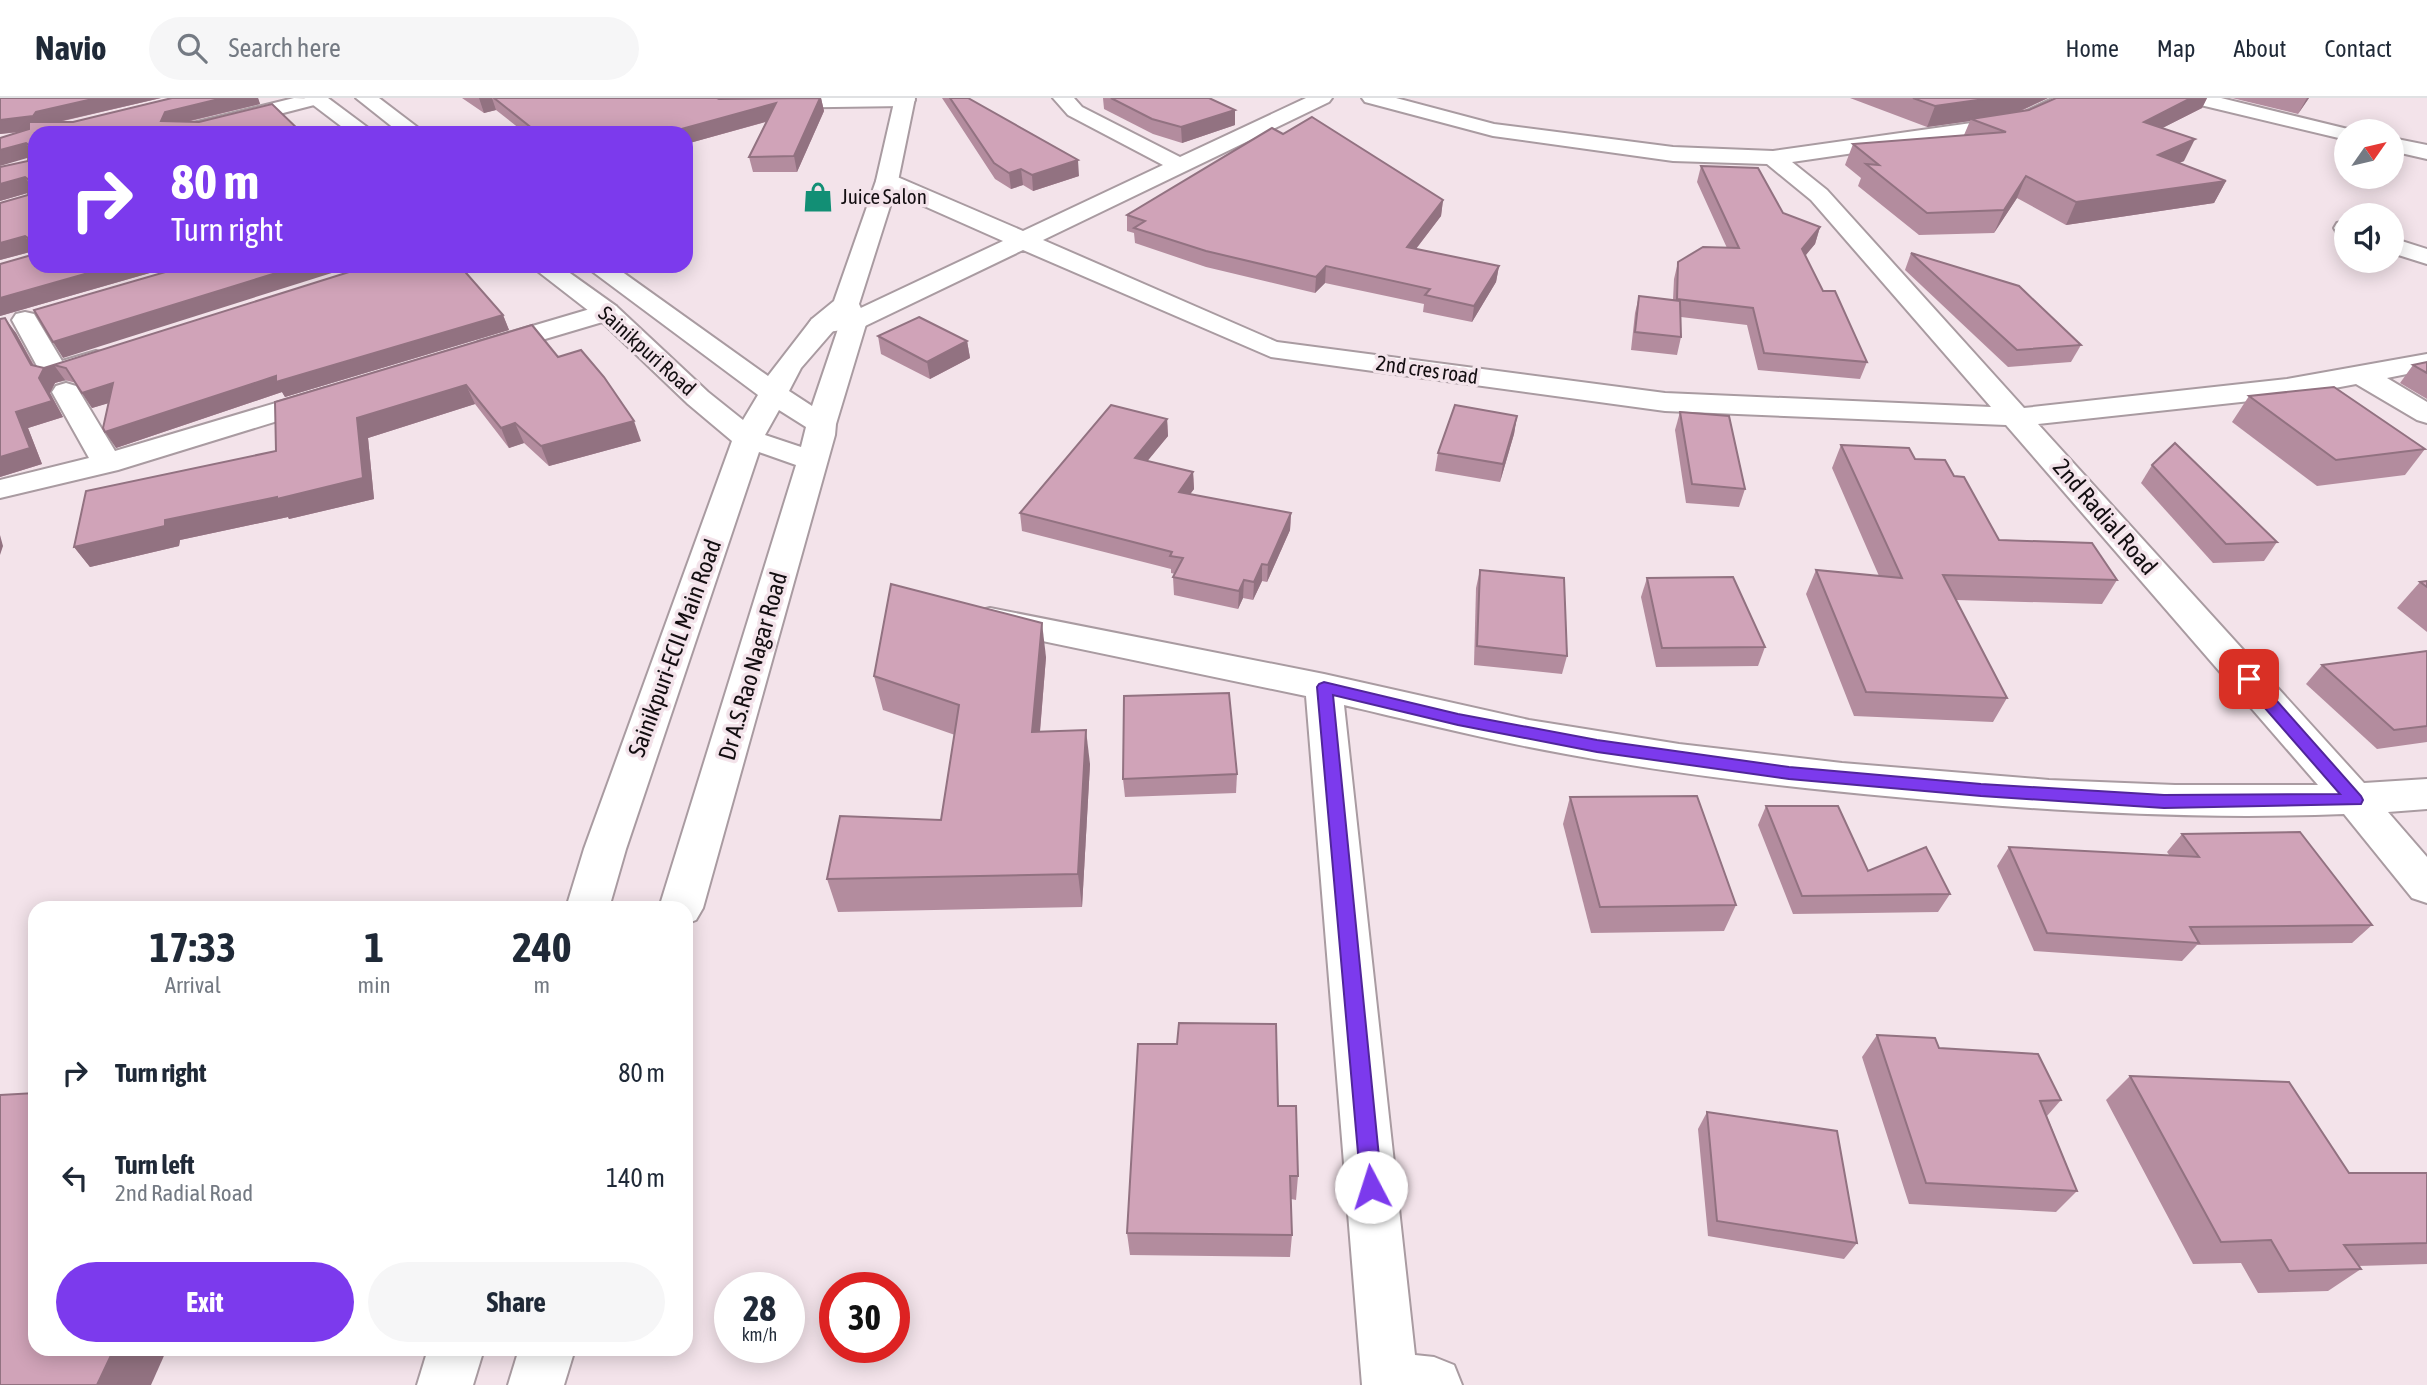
<!DOCTYPE html>
<style>
:root{--surface:#fff;--page:#f6f6f7;--text:#1f2937;--muted:#747a83;--line:#e0e1e3;--accent:#7c3aed}
body{margin:0;font-family:"Asap Condensed",sans-serif;background:var(--page);color:var(--text);height:100vh;display:flex;flex-direction:column;font-size:26px;white-space:nowrap}
*{box-sizing:border-box;margin:0}
p{font-size:23px;color:var(--muted)}
.icon{flex:none;width:38px;height:38px;fill:none;stroke:currentColor;stroke-width:2;stroke-linecap:round;stroke-linejoin:round}
.map{position:relative;flex:1;overflow:hidden}
.panel{position:absolute;left:28px;top:803px;width:665px;height:455px;display:flex;flex-direction:column;background:var(--surface);border-radius:21px;box-shadow:0 4px 18px #0003}
.panel>*{flex:none}
.banner{position:absolute;left:28px;top:28px;width:665px;height:147px;border-radius:21px;box-shadow:0 4px 18px #0003;background:#7c3aed;color:#fff;overflow:hidden}
.needle{width:46px;rotate:56deg}
.tools{position:absolute;left:2334px;top:21px;display:grid;gap:14px}
.tools a{display:grid;place-items:center;width:70px;height:70px;border-radius:50%;background:var(--surface);box-shadow:0 4px 18px #0003;font-size:35px}
.speed{position:absolute;left:714px;top:1174px;display:flex;gap:14px;font-size:35px;font-weight:700;text-align:center}
.speed>*{display:grid;place-content:center;width:91px;height:91px;border-radius:50%;background:var(--surface);box-shadow:0 4px 18px #0003;line-height:1}
.speed small{font-size:18px;font-weight:400}
.speed .limit{border:10px solid #d22;background:#fff;color:#111}
.pin{position:absolute;display:grid;place-items:center;width:60px;height:60px;color:#fff;margin:-30px;border-radius:14px;box-shadow:0 4px 10px #0006}
.me{position:absolute;width:77px;margin:-38px;rotate:355deg;stroke-linejoin:round;filter:drop-shadow(0 0 5px #0008)}
.turn{display:flex;align-items:center;gap:24px;height:147px;padding:0 28px;font-size:32px}
.turn .icon{width:91px;height:91px;stroke-width:2.5}
.turn b{display:block;font-size:49px;line-height:60px}
.eta{display:flex;justify-content:space-evenly;align-items:center;height:119px;text-align:center}
.eta b{font-size:42px;font-weight:700;line-height:49px}
.button{display:flex;gap:14px;margin-top:auto;padding:14px 28px}
.button a{flex:1;height:80px;border-radius:42px;background:var(--accent);color:#fff;font-size:28px;font-weight:700;line-height:80px;text-align:center}
.button a+a{background:var(--page);color:var(--text)}
ul{padding:0;list-style:none}
li{display:flex;align-items:center;gap:21px;height:105px;padding:0 28px}
li div{flex:1}
li b{display:block;font-size:26px}
li em{font-style:normal}
header{display:flex;align-items:center;gap:42px;box-sizing:border-box;height:98px;padding:0 35px;background:var(--surface);border-bottom:2px solid var(--line)}
header strong{font-size:33px}
nav{display:flex;gap:38px;margin-inline-start:auto;font-size:24px}
.search{width:490px;height:63px;background:var(--page);display:flex;align-items:center;gap:18px;box-sizing:border-box;padding:0 24px;border-radius:38px;color:var(--muted);font-size:26px}
.map>svg:first-child{display:block}
</style>
<header>
<strong>Navio</strong>
<div class="search"><svg class="icon" aria-label="search" viewBox="0 0 24 24"><circle cx="10" cy="10" r="6"/><path d="M15 15l6 6"/></svg>Search here</div>
<nav><a>Home</a><a>Map</a><a>About</a><a>Contact</a></nav>
</header>
<div class="map">
<svg width="2427" height="1287" viewBox="0 0 2427 1287">
<rect width="100%" height="100%" fill="#f3e3ea"/>
<g fill="none" stroke-linecap="round" stroke-linejoin="round">
<!-- street casing -->
<g stroke="#a99ba1" stroke-width="4">
<g id="street">
<polygon points="294,0 325,1 322,5 206,35 170,35 173,30"/>
<polygon points="769,0 914,0 915,2 912,6 905,8 763,10 760,6"/>
<path d="M1053,0H1074L1082,9L1180,59L1306,0H1332L1329,4L1043,142L1277,244L1665,295L1991,309L1811,102L1767,66L1673,63L1493,38L1365,4L1362,0H1396L1494,26L1673,49L1773,53L2014,19L2054,0H2080L2077,4L2019,31L1792,64L1827,92L2024,310L2287,281L2427,256V272L2387,280L2427,304V325L2417,322L2356,286L2287,299L2038,326L2364,685L2427,681V711L2388,714L2427,759V805L2412,800L2344,716C2194,722 2045,713 1896,699C1785,689 1675,676 1566,656C1492,643 1418,624 1344,607L1415,1257L1434,1259L1454,1267L1462,1287H1362L1306,598L990,532L978,529L972,521L978,513L990,510L1324,576L1529,622L1679,646L1842,665L2049,682L2175,687H2318L2006,327L1665,313L1271,259L1023,152L863,229L821,235L812,233L808,227L812,221L848,216L1003,143L879,88L876,83L879,78H895L1023,133L1163,67L1068,17Z"/>
<polygon points="2185,0 2221,0 2356,33 2347,33 2347,42 2188,4"/>
<polygon points="2392,40 2427,47 2427,61 2392,53"/>
<polygon points="2346,123 2347,137 2337,135 2334,130 2337,125"/>
<polygon points="2392,140 2427,151 2427,166 2392,155"/>
<polygon points="607,206 616,208 620,214 616,220 488,258 478,256 474,250 478,244"/>
<path d="M25,214L34,216L62,263L96,253L106,255L110,261L106,267C87,273 64,286 44,281L12,222L16,216Z"/>
<polygon points="66,285 76,288 115,353 326,290 336,293 340,299 336,305 118,372 0,400 0,382 89,360 52,294 56,288"/>
</g>
</g>
<!-- secondary casing -->
<g stroke="#a99ba1" stroke-width="4">
<g id="secondary">
<polygon points="304,0 328,0 375,35 350,35"/>
<polygon points="356,0 379,0 425,35 400,35"/>
<path d="M895,0H915L898,83L859,206L867,223L836,326L835,337L703,810L696,822L686,826V810H659L796,367L759,354L626,751L609,810H566L584,751L732,343L688,306L598,220L531,168H560L616,208L708,294L743,322L758,297L585,168H614L768,278L812,221L834,203L876,83ZM840,225L812,308L789,293L801,270ZM779,312L806,329L801,349L765,337Z"/>
<polygon points="428,1251 484,1251 473,1287 417,1287"/>
<polygon points="519,1251 575,1251 564,1287 508,1287"/>
</g>
</g>
<!-- street -->
<use href="#street" fill="#fff" fill-rule="evenodd"/>
<!-- secondary -->
<use href="#secondary" fill="#fff" fill-rule="evenodd"/>
</g>
<!-- wall -->
<g fill="#b38c9e">
<polygon points="0,0 161,0 59,24 73,24 172,0 258,0 260,6 187,24 35,35 35,168 174,168 0,218 0,166 32,157 30,154 0,162 28,95 0,103 0,69 28,63 28,60 21,34 0,36"/>
<polygon points="462,0 821,0 824,13 797,74 753,74 749,59 766,24 686,46 686,35 525,35 496,12 484,15"/>
<polygon points="942,0 968,0 1079,78 1033,93 1023,87 1011,91 995,81"/>
<polygon points="1103,0 1209,0 1235,12 1235,27 1182,45 1153,36 1104,11"/>
<polygon points="1850,0 2048,0 2019,14 2029,12 2056,0 2207,0 2202,10 2162,30 2184,63 2178,65 2226,83 2214,105 2066,127 2017,100 1994,135 1919,137 1858,88 1861,80 1845,67 1853,46 1964,37 1970,23 1927,29"/>
<polygon points="2232,0 2309,0 2298,16"/>
<polygon points="1283,36 1443,102 1441,118 1416,151 1499,168 1496,184 1472,224 1423,214 1424,206 1325,185 1315,195 1206,169 1135,145 1134,135 1127,133 1127,117"/>
<polygon points="1701,68 1783,115 1820,129 1815,146 1805,157 1823,193 1867,264 1860,281 1758,272 1747,227 1681,219 1681,239 1677,257 1631,252 1635,215 1639,198 1673,202 1674,181 1678,164 1727,150 1697,84"/>
<polygon points="1911,155 2081,247 2071,264 2008,269 1905,172"/>
<polygon points="368,168 503,217 509,232 285,299 282,294 116,350 108,305 92,310 76,285 65,282 55,285 50,295 63,319 28,330 42,366 0,379 0,221 16,235 34,267 44,270"/>
<polygon points="878,238 967,243 970,260 930,281 881,256"/>
<polygon points="558,259 641,343 549,368 524,345 509,350 475,306 368,340 374,401 289,421 288,419 180,442 179,448 90,469 74,449 276,353 275,304"/>
<polygon points="2427,264 2427,301 2400,285 2413,267"/>
<polygon points="2249,298 2425,351 2405,377 2317,388 2232,324"/>
<polygon points="1680,314 1745,391 1739,409 1686,405 1675,332"/>
<polygon points="1517,318 1514,336 1500,384 1435,373 1438,355"/>
<polygon points="1167,321 1168,338 1147,363 1193,374 1194,391 1190,396 1291,415 1290,432 1267,484 1262,483 1253,502 1243,500 1238,511 1174,497 1173,479 1175,476 1171,475 1171,471 1022,433 1020,415"/>
<polygon points="1841,347 1915,361 1954,378 1999,442 2117,482 2102,506 1956,502 2007,600 1993,624 1854,618 1806,496 1816,472 1879,478 1832,370"/>
<polygon points="2152,367 2277,444 2264,463 2213,465 2141,385"/>
<polygon points="1480,472 1567,558 1562,576 1474,567 1476,490"/>
<polygon points="1647,480 1765,549 1758,568 1656,569 1641,499"/>
<polygon points="2427,483 2427,534 2397,510 2420,484"/>
<polygon points="2427,553 2427,644 2377,651 2306,586 2322,567"/>
<polygon points="1046,559 1040,634 1090,666 1082,809 838,814 827,781 941,722 955,637 883,612 874,578"/>
<polygon points="1237,676 1236,695 1125,699 1123,681"/>
<polygon points="1570,699 1736,807 1724,833 1591,835 1563,726"/>
<polygon points="1766,708 1868,773 1950,796 1938,814 1793,816 1758,727"/>
<polygon points="2182,736 2372,827 2352,845 2197,847 2182,863 2034,853 1997,768 2009,749 2170,758 2167,754"/>
<polygon points="1877,937 1939,950 2061,1002 2047,1018 2077,1093 2056,1114 1909,1106 1862,959"/>
<polygon points="2130,978 2349,1075 2427,1075 2427,1166 2358,1168 2361,1171 2328,1193 2258,1195 2241,1165 2193,1166 2106,1002"/>
<polygon points="1278,1008 1298,1078 1296,1102 1291,1101 1292,1137 1290,1159 1130,1157 1127,1135"/>
<polygon points="1707,1014 1857,1145 1844,1161 1708,1138 1698,1031"/>
</g>
<!-- shaded-wall -->
<g fill="#927281">
<polygon points="97,0 161,0 44,27 41,31 0,36 0,22"/>
<polygon points="223,0 258,0 260,6 172,27 161,23 165,14"/>
<polygon points="479,0 492,0 496,12 484,15"/>
<polygon points="820,0 821,0 824,13 797,74 794,58"/>
<polygon points="1992,0 2048,0 2013,16 1971,21 1970,23 1927,29 1935,8"/>
<polygon points="2191,0 2207,0 2202,10 2133,45 2144,24"/>
<polygon points="2307,0 2309,0 2298,16"/>
<polygon points="776,5 779,20 686,46 686,35 667,35"/>
<polygon points="1235,12 1235,27 1182,45 1181,29"/>
<polygon points="2195,41 2184,63 2147,79 2158,57"/>
<polygon points="26,45 34,58 0,68 0,52"/>
<polygon points="1078,62 1079,78 1033,93 1032,77"/>
<polygon points="1021,71 1023,87 1011,91 1009,75"/>
<polygon points="2026,78 2017,100 1994,135 2004,112"/>
<polygon points="25,79 34,93 0,103 0,86"/>
<polygon points="2226,83 2214,105 2066,127 2076,104"/>
<polygon points="1443,102 1441,118 1405,165 1407,149"/>
<polygon points="1820,129 1815,146 1797,168 1802,151"/>
<polygon points="25,138 33,151 28,151 30,154 0,162 0,145"/>
<polygon points="113,168 174,168 0,218 0,200"/>
<polygon points="299,168 354,168 63,260 53,244"/>
<polygon points="1326,168 1325,185 1315,195 1316,179"/>
<polygon points="1499,168 1496,184 1472,224 1474,208"/>
<polygon points="503,217 509,232 285,299 282,294 116,350 105,334 276,278"/>
<polygon points="5,220 16,235 39,278 44,270 54,267 65,282 55,285 50,295 63,319 28,330 42,366 0,379 0,359 16,314 31,267"/>
<polygon points="967,243 970,260 930,281 927,264"/>
<polygon points="113,285 123,301 92,310 82,295"/>
<polygon points="466,287 475,306 368,340 374,401 289,421 288,419 180,442 179,448 90,469 74,449 165,422 277,399 357,320"/>
<polygon points="1517,318 1514,336 1500,384 1503,366"/>
<polygon points="1167,321 1168,338 1136,377 1135,360"/>
<polygon points="634,323 641,343 549,368 541,348"/>
<polygon points="515,325 524,345 509,350 501,330"/>
<polygon points="1193,374 1194,391 1179,411 1179,394"/>
<polygon points="1291,415 1290,432 1267,484 1268,467"/>
<polygon points="0,437 3,448 0,457"/>
<polygon points="1262,466 1262,483 1253,502 1254,484"/>
<polygon points="1244,482 1243,500 1238,511 1239,493"/>
<polygon points="1042,525 1046,559 1037,668 1032,634"/>
<polygon points="1086,632 1090,666 1082,809 1078,776"/>
<polygon points="114,1251 167,1251 151,1287 97,1287"/>
</g>
<!-- building -->
<g fill="#d0a3b8" stroke="#927281" stroke-width="2">
<polygon points="0,0 97,0 36,14 33,18 0,22"/>
<polygon points="172,0 223,0 165,14 161,23 199,24 272,6 302,35 35,35 35,151 28,151 28,140 25,138 0,145 0,105 28,97 29,82 25,79 0,86 0,69 28,63 29,47 26,45 0,52 0,40 29,31 29,24 73,24"/>
<polygon points="494,0 717,0 719,1 820,0 794,58 749,59 776,5 667,35 538,35"/>
<polygon points="950,0 968,0 1078,62 1032,77 1021,71 1009,75 994,65"/>
<polygon points="1111,0 1209,0 1235,12 1181,29 1152,21"/>
<polygon points="1913,0 1992,0 1935,8"/>
<polygon points="2056,0 2191,0 2144,24 2195,41 2158,57 2226,83 2076,104 2026,78 2004,112 1927,115 1866,66 1879,67 1853,46 2006,34 1971,21 2029,12"/>
<polygon points="1312,19 1443,102 1407,149 1499,168 1474,208 1425,197 1430,191 1326,168 1316,179 1206,153 1134,130 1145,123 1127,117 1272,30 1283,36"/>
<polygon points="1701,68 1758,70 1783,115 1820,129 1802,151 1823,193 1835,193 1867,264 1764,255 1753,210 1677,201 1678,164 1703,149 1739,150"/>
<polygon points="1911,155 2019,188 2081,247 2017,252"/>
<polygon points="35,156 35,168 113,168 0,200 0,166"/>
<polygon points="186,168 299,168 53,244 34,212"/>
<polygon points="368,168 460,168 503,217 276,284 276,278 105,334 103,330 113,285 82,295 66,270 54,267 44,270 39,280 52,303 16,314 30,350 0,359 0,221 5,220 31,267 44,270"/>
<polygon points="1639,198 1680,203 1681,239 1635,234"/>
<polygon points="919,219 967,243 927,264 878,238"/>
<polygon points="532,227 558,259 581,252 604,279 634,323 541,348 515,325 501,330 466,287 357,320 363,380 277,401 277,399 165,422 165,428 74,449 86,393 276,353 275,304"/>
<polygon points="2427,264 2427,275 2413,267"/>
<polygon points="2334,289 2425,351 2336,362 2249,298"/>
<polygon points="1111,307 1167,321 1135,360 1193,374 1179,394 1291,415 1268,467 1262,466 1254,484 1244,482 1239,493 1173,479 1183,460 1170,458 1172,454 1020,415"/>
<polygon points="1455,307 1517,318 1503,366 1438,355"/>
<polygon points="1680,314 1729,318 1745,391 1692,386"/>
<polygon points="2175,345 2277,444 2226,446 2152,367"/>
<polygon points="1841,347 1909,350 1915,361 1945,362 1954,378 1964,379 1999,442 2092,445 2117,482 1943,477 2007,600 1866,594 1816,472 1902,480"/>
<polygon points="1480,472 1564,480 1567,558 1477,548"/>
<polygon points="1733,479 1765,549 1662,550 1647,480"/>
<polygon points="2427,483 2427,489 2420,484"/>
<polygon points="891,486 1042,525 1032,634 1086,632 1078,776 827,781 840,718 941,722 959,607 874,578"/>
<polygon points="2427,553 2427,628 2394,632 2322,567"/>
<polygon points="1229,595 1237,676 1123,681 1124,598"/>
<polygon points="1697,698 1736,807 1600,809 1570,699"/>
<polygon points="1766,708 1838,708 1868,773 1926,749 1950,796 1802,798"/>
<polygon points="2300,734 2372,827 2190,829 2199,845 2047,835 2009,749 2199,759 2182,736"/>
<polygon points="1179,925 1276,926 1278,1008 1296,1008 1298,1078 1290,1078 1292,1137 1127,1135 1138,946 1177,946"/>
<polygon points="1877,937 1935,940 1939,950 2038,956 2061,1002 2040,1003 2077,1093 1926,1085"/>
<polygon points="2130,978 2289,984 2349,1075 2427,1075 2427,1145 2344,1147 2361,1171 2289,1173 2271,1142 2221,1144"/>
<polygon points="35,995 35,1251 114,1251 97,1287 0,1287 0,997"/>
<polygon points="1707,1014 1837,1033 1857,1145 1717,1123"/>
</g>
<!-- route -->
<polygon fill="#7c3aed" stroke="#51269a" stroke-width="2" points="2249,576 2254,577 2361,698 2363,702 2361,706 2164,710 1981,698 1789,681 1597,654 1458,627 1333,597 1382,1089 1379,1096 1371,1099 1364,1096 1361,1089 1317,589 1319,586 1324,584 1458,616 1597,642 1789,669 1981,686 2164,697 2340,696 2243,585 2241,581 2243,577"/>
<!-- icons -->
<defs>
<g id="shop-bare" transform="scale(2.415)"><path d="M-5-2.5h2.3a2.7 3.5 0 0 1 5.4 0H5L5.5 6h-11ZM-1.5-2.5h3a1.5 2.3 0 0 0-3 0Z" fill="#128f75" stroke="#f3e3ea" stroke-width="2.5" paint-order="stroke"/></g>
</defs>
<g fill-rule="evenodd">
<use href="#shop-bare" x="818" y="99"/>
</g>
<g text-anchor="middle" stroke-width="7" stroke-linejoin="round" paint-order="stroke">
<!-- far-poi labels -->
<g font-size="21" fill="#130e11" stroke="#f3e3ea" text-anchor="start">
<text x="841" y="106">Juice Salon</text>
</g>
<!-- far-street labels -->
<g font-size="21" fill="#130e11" stroke="#f3e3ea">
<text transform="translate(647 253) rotate(42)" y="7">Sainikpuri Road</text>
<text transform="translate(1427 272) rotate(8)" y="7">2nd cres road</text>
</g>
<!-- street labels -->
<g font-size="24" fill="#130e11" stroke="#f3e3ea">
<text transform="translate(2105 419) rotate(49)" y="8">2nd Radial Road</text>
<text transform="translate(675 550) rotate(-70)" y="8">Sainikpuri-ECIL Main Road</text>
<text transform="translate(753 568) rotate(-74)" y="8">Dr A.S.Rao Nagar Road</text>
</g>
</g>
</svg>
<div class="tools">
<a><svg class="needle" viewBox="-14 -14 28 28"><path d="M0-13l5 13h-10z" fill="#e53935"/><path d="M0 13l5-13h-10z" fill="#747a83"/></svg></a>
<a><svg class="icon" aria-label="sound" viewBox="0 0 24 24"><path d="M4 9h4l5-4v14l-5-4H4zM17 9q2 3 0 6"/></svg></a>
</div>
<div class="speed"><div>28<small>km/h</small></div><div class="limit">30</div></div>
<div class="pin" style="left:2249px;top:581px;background:#d93025"><svg class="icon" aria-label="arrive" viewBox="0 0 24 24"><path d="M6 21V4h12l-3 4 3 4H6"/></svg></div>
<svg class="me" style="left:1371px;top:1089px" viewBox="-20 -20 40 40"><circle r="19" fill="#fff"/><path d="M0-13L10 11 0 6-10 11z" fill="#7c3aed"/></svg>
<div class="banner">
<div class="turn"><svg class="icon" aria-label="right" viewBox="0 0 24 24"><path d="M7 20v-9h11M14 6l5 5-5 5"/></svg><div><b>80 m</b>Turn right</div></div>
</div>
<section class="panel">
<div class="eta">
<div><b>17:33</b><p>Arrival</p></div>
<div><b>1</b><p>min</p></div>
<div><b>240</b><p>m</p></div>
</div>
<ul>
<li><svg class="icon" aria-label="right" viewBox="0 0 24 24"><path d="M7 20v-9h11M14 6l5 5-5 5"/></svg><div><b>Turn right</b></div><em>80 m</em></li>
<li><svg class="icon" aria-label="left" viewBox="0 0 24 24"><path d="M17 20v-9H6M10 6l-5 5 5 5"/></svg><div><b>Turn left</b><p>2nd Radial Road</p></div><em>140 m</em></li>
</ul>
<div class="button"><a>Exit</a><a>Share</a></div>
</section>
</div>
